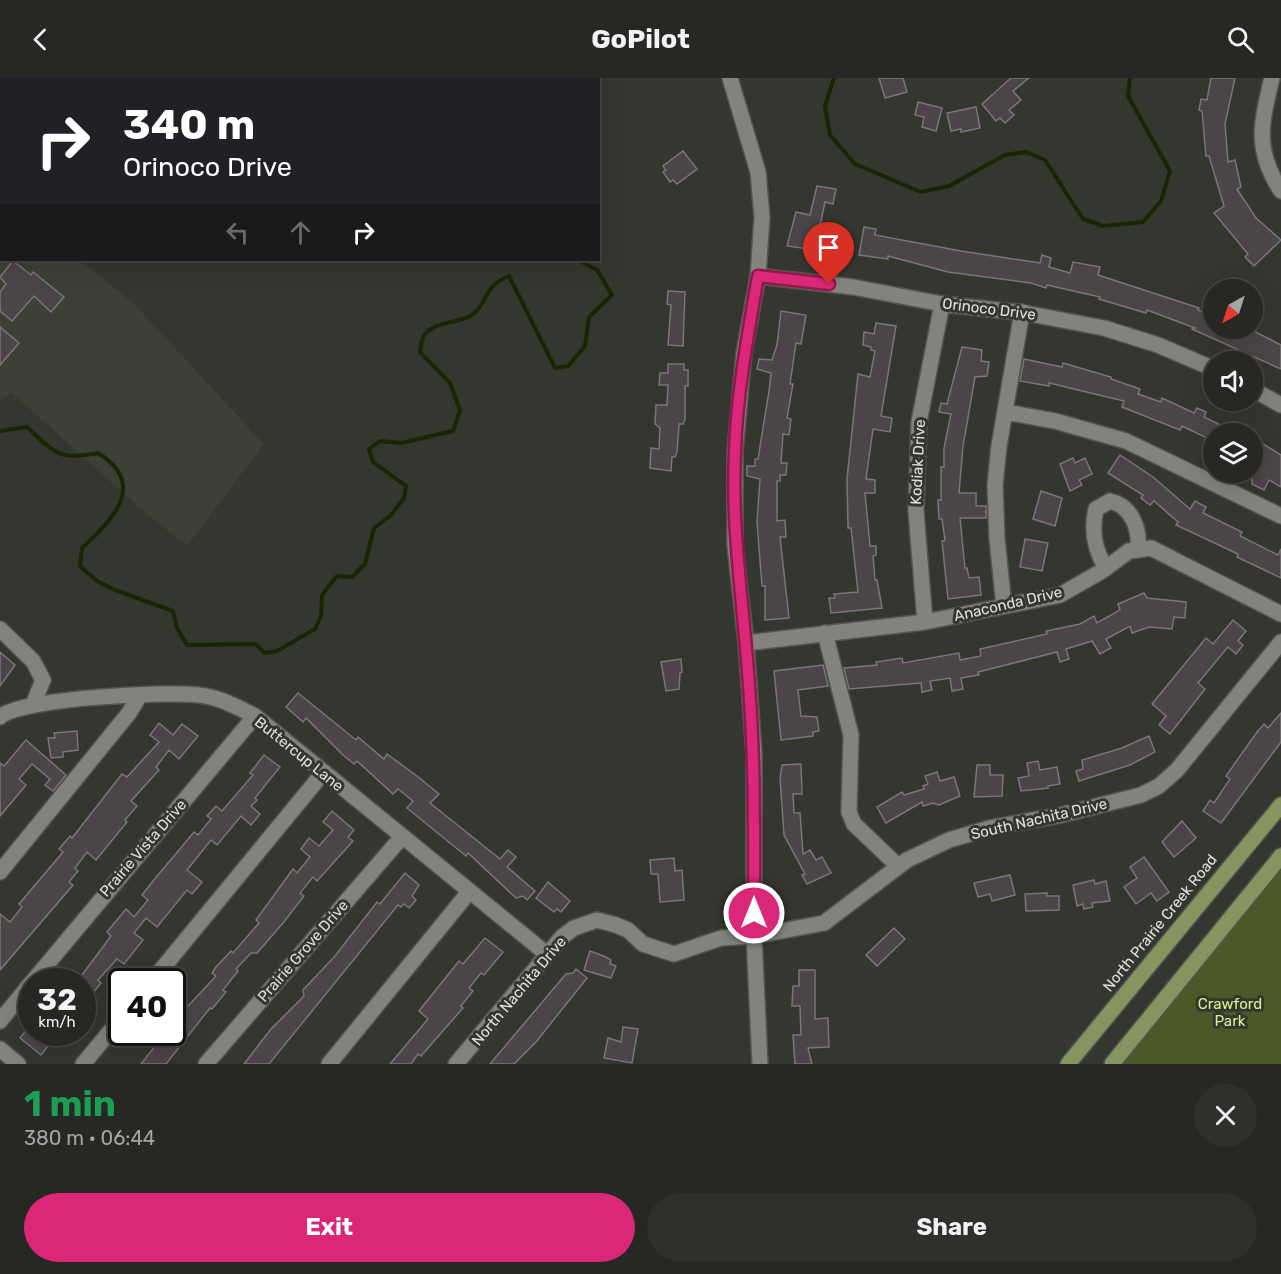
<!DOCTYPE html>
<meta charset="utf-8">
<style>
:root{--surface:#272824;--page:#2f302c;--text:#f1f3f6;--muted:#a4a6a6;--line:#434441;--accent:#db2777}
body{margin:0;font-family:Rubik,sans-serif;background:var(--page);color:var(--text);height:100vh;display:flex;flex-direction:column;font-size:22px;white-space:nowrap}
*{box-sizing:border-box;margin:0}
p{font-size:20px;color:var(--muted)}
.icon{flex:none;width:33px;height:33px;fill:none;stroke:currentColor;stroke-width:2;stroke-linecap:round;stroke-linejoin:round}
.map{position:relative;height:986px;overflow:hidden}
.drawer{display:flex;flex-direction:column;background:var(--surface);flex:1}
.drawer>*{flex:none}
.hud{position:absolute;left:0px;top:0px;width:600px;height:183px;box-shadow:0 6px 24px #0002,0 0 0 2px var(--line);background:#202124;color:#fff;overflow:hidden}
.needle{width:39px;rotate:219deg}
.buttons{position:absolute;left:1203px;top:201px;display:grid;gap:12px}
.buttons a{display:grid;place-items:center;width:60px;height:60px;border-radius:50%;background:var(--surface);box-shadow:0 6px 24px #0002,0 0 0 2px var(--line);font-size:30px}
.speed{position:absolute;left:18px;top:890px;display:flex;gap:12px;font-size:30px;font-weight:700;text-align:center}
.speed>*{display:grid;place-content:center;width:78px;height:78px;border-radius:50%;background:var(--surface);box-shadow:0 6px 24px #0002,0 0 0 2px var(--line);line-height:1}
.speed small{font-size:15px;font-weight:400}
.speed .limit{border:3px solid #111;border-radius:9px;background:#fff;color:#111}
.pin{position:absolute;display:grid;place-items:center;width:51px;height:51px;color:#fff;margin:-62px -26px;border-radius:50% 50% 50% 0;rotate:-45deg;box-shadow:0 0 6px #0007}
.pin .icon{rotate:45deg}
.me{position:absolute;width:66px;margin:-33px;rotate:0deg;stroke-linejoin:round;filter:drop-shadow(0 0 4px #0008)}
.turn{display:flex;align-items:center;gap:21px;height:126px;padding:0 24px;font-size:27px}
.turn .icon{width:78px;height:78px;stroke-width:2.5}
.turn b{display:block;font-size:42px;line-height:51px}
.lanes{display:flex;align-items:center;height:57px;padding:0 24px;background:#0003;justify-content:center;gap:30px;direction:ltr}
.lanes .off{opacity:.35}
.round{display:grid;place-items:center;flex:none;width:63px;height:63px;border-radius:32px;background:var(--page)}
.overview{display:flex;align-items:center;justify-content:space-between;height:102px;padding:0 24px}
h1{font-size:36px;font-weight:700;line-height:45px;color:#1e9e55}
.cta{display:flex;gap:12px;margin-top:auto;padding:12px 24px}
.cta a{flex:1;height:69px;border-radius:36px;background:var(--accent);color:#fff;font-size:24px;font-weight:700;line-height:69px;text-align:center}
.cta a+a{background:var(--page);color:var(--text)}
header{display:flex;justify-content:space-between;align-items:center;height:78px;padding:0 24px;background:var(--surface);font-size:27px;font-weight:700}
.map>svg:first-child{display:block}
</style>
<header><svg class="icon" aria-label="back" viewBox="0 0 24 24"><path d="M15 5l-7 7 7 7"/></svg>GoPilot<svg class="icon" aria-label="search" viewBox="0 0 24 24"><circle cx="10" cy="10" r="6"/><path d="M15 15l6 6"/></svg></header>
<div class="map">
<svg width="1281" height="986" viewBox="0 0 1281 986">
<rect width="100%" height="100%" fill="#343630"/>
<!-- built -->
<polygon fill="#3d4135" points="0,116 2,182 80,182 133,225 264,366 187,468 140,430 11,314 0,323"/>
<!-- green -->
<polygon fill="#4c5828" points="1281,791 1281,986 1122,986"/>
<g fill="none" stroke-linecap="round" stroke-linejoin="round">
<!-- stream -->
<g stroke="#1c2501" stroke-width="4">
<polyline points="834,0 825,28 830,57 855,86 921,114 949,108 1005,77 1026,74 1045,82 1083,141 1103,148 1143,144 1161,123 1170,93 1128,18 1130,0"/>
<polyline points="553,2 554,0"/>
<path d="M0,353L27,349C54,375 60,383 98,375C148,406 113,442 82,470L80,488L97,503L115,512L173,533L177,550L187,567L255,566L265,575L277,573L315,551L321,538L322,517L337,498L352,499L365,486L374,450L391,437L404,420L406,408L373,384L369,371L380,363L401,365L453,353L460,332L450,305L420,274C421,269 421,261 425,256C435,243 458,246 472,237C489,225 481,210 509,198L555,290L568,288L585,268L589,239L612,217L597,192L578,182"/>
</g>
</g>
<!-- building -->
<g fill="#4b4549" stroke="#7b7478" stroke-width="1.5">
<polygon points="879,0 903,0 907,14 885,20"/>
<polygon points="1011,0 1029,0 1013,13 1021,22 1009,32 1014,37 1005,45 1000,40 996,43 982,26"/>
<polygon points="1211,0 1235,0 1225,46 1228,84 1235,82 1241,109 1237,111 1256,140 1281,162 1254,188 1245,179 1248,176 1214,135 1224,128 1209,78 1206,78 1202,33 1199,32 1201,21 1207,22"/>
<polygon points="918,24 942,30 936,53 922,49 924,39 915,37"/>
<polygon points="976,29 980,50 961,54 961,51 951,53 947,35"/>
<polygon points="683,73 697,91 677,106 673,102 670,104 663,94 666,92 663,88"/>
<polygon points="817,108 836,111 833,126 825,124 815,172 787,168 796,134 810,137"/>
<polygon points="864,149 876,151 875,157 961,173 1040,185 1042,177 1051,180 1049,189 1070,195 1073,184 1100,189 1098,197 1199,230 1198,232 1214,239 1214,250 1248,250 1281,267 1281,291 1192,251 1195,250 1147,232 1146,235 1099,221 1100,219 1047,207 1046,210 1031,205 948,194 888,178 888,181 859,177"/>
<polygon points="13,183 31,197 33,194 64,219 51,234 34,218 12,243 0,233 0,214 6,206 0,199"/>
<polygon points="668,213 685,214 683,268 668,267 671,227 667,226"/>
<polygon points="781,233 806,237 801,266 796,265 790,306 793,306 787,340 791,341 789,357 783,356 781,385 787,385 786,397 780,397 780,403 777,403 777,443 785,442 786,459 780,459 789,540 765,542 765,508 762,508 757,444 760,401 747,398 747,388 755,388 755,381 758,381 769,313 771,295 757,291 759,281 772,282 777,267"/>
<polygon points="876,245 896,248 881,338 892,340 890,354 873,351 866,401 875,402 875,415 865,415 870,468 876,468 876,477 873,478 875,502 877,502 882,530 831,535 829,520 835,520 834,516 858,514 851,450 848,450 847,401 858,296 870,299 875,273 871,272 871,269 863,267 864,254 874,256"/>
<polygon points="0,249 19,265 0,287"/>
<polygon points="962,269 982,272 981,283 989,284 987,298 975,299 963,368 959,415 976,415 976,428 986,428 986,440 960,440 965,490 967,490 969,500 979,499 981,517 948,521 942,463 945,462 942,441 939,441 938,422 941,422 941,389 944,389 944,370 951,336 939,334 941,325 947,326"/>
<polygon points="1024,281 1062,289 1063,285 1111,299 1111,301 1140,311 1138,316 1161,324 1162,320 1194,335 1197,330 1206,334 1204,339 1238,356 1214,356 1213,363 1182,348 1180,352 1122,329 1124,323 1049,305 1049,308 1020,303"/>
<polygon points="668,286 684,286 684,292 688,292 688,308 685,308 685,341 683,346 679,346 677,374 675,379 672,379 671,393 650,390 651,370 659,371 660,350 655,346 656,327 667,327 668,307 659,307 660,295 668,295"/>
<polygon points="1252,359 1281,377 1281,409 1269,402 1264,412 1252,406"/>
<polygon points="1120,377 1153,399 1190,431 1195,423 1206,429 1203,435 1242,454 1240,458 1278,477 1281,471 1281,500 1237,479 1238,476 1176,447 1178,444 1154,423 1150,427 1141,420 1143,417 1108,395"/>
<polygon points="1073,380 1075,385 1085,380 1092,396 1079,402 1082,407 1070,413 1060,386"/>
<polygon points="1041,413 1062,420 1055,448 1033,441"/>
<polygon points="1025,461 1048,465 1042,493 1020,489"/>
<polygon points="1144,515 1147,520 1186,524 1185,540 1174,539 1172,551 1149,549 1132,555 1130,548 1106,561 1111,570 1100,576 1092,563 1066,571 1069,581 1060,584 1057,574 978,594 979,597 961,600 963,611 952,613 950,600 930,603 932,612 922,614 921,605 849,611 844,590 877,587 876,584 902,580 903,585 959,575 960,582 981,578 980,571 1047,556 1046,553 1080,546 1094,538 1097,545 1120,532 1118,526"/>
<polygon points="1233,542 1246,553 1238,563 1243,567 1236,576 1228,569 1198,605 1205,611 1170,656 1159,647 1166,638 1152,626 1206,560 1213,566"/>
<polygon points="0,574 15,587 0,608"/>
<polygon points="681,581 682,594 680,595 679,611 666,613 661,584"/>
<polygon points="823,587 828,608 798,612 801,638 817,639 819,653 813,654 813,658 781,662 774,593"/>
<polygon points="298,615 356,662 358,659 384,681 387,676 417,698 439,716 430,725 500,781 508,772 516,779 507,789 535,813 527,822 523,818 516,820 468,775 466,778 407,730 413,723 398,711 393,716 357,683 354,686 343,677 306,640 303,644 286,629"/>
<polygon points="1281,635 1281,664 1221,745 1203,733 1210,722 1214,725 1230,701 1226,698 1257,654 1264,646 1268,650"/>
<polygon points="159,645 173,657 182,646 198,658 179,681 169,672 156,689 159,692 131,723 137,728 125,742 127,744 96,782 87,774 75,790 78,793 69,804 73,807 0,892 0,836 10,844 22,829 19,826 63,774 59,771 70,758 72,760 122,696 127,699 159,664 150,657"/>
<polygon points="77,653 78,672 63,674 63,679 51,680 48,660 55,660 54,655"/>
<polygon points="1149,658 1155,674 1130,687 1079,703 1076,693 1083,691 1082,682 1122,670"/>
<polygon points="26,662 66,697 53,713 45,707 50,701 32,686 19,701 26,707 0,738 0,685 4,688"/>
<polygon points="264,677 280,689 255,720 257,722 251,728 260,736 251,747 241,738 217,767 211,762 187,792 202,804 192,816 187,812 157,849 146,840 134,855 143,862 124,886 117,881 98,902 101,905 82,928 82,897 111,858 107,854 126,831 134,839 148,822 142,817 153,803 194,754 198,757 211,741 207,738 216,728 222,733 253,697 250,695"/>
<polygon points="1038,683 1040,692 1057,689 1060,706 1048,708 1048,710 1021,713 1018,700 1029,698 1027,685"/>
<polygon points="801,686 802,716 793,716 794,735 800,735 803,776 810,772 816,782 822,779 831,795 807,806 802,797 805,796 784,757 780,700 782,687"/>
<polygon points="977,687 990,687 990,697 1003,697 1002,718 974,719"/>
<polygon points="937,694 940,703 954,699 960,718 939,727 933,725 923,728 922,724 886,745 877,729 902,714 904,717 924,711 923,708 928,706 925,698"/>
<polygon points="332,733 354,752 348,759 353,763 317,803 313,799 300,815 304,818 283,845 257,875 251,875 236,891 238,893 223,912 226,914 212,931 210,930 166,986 141,986 162,959 172,954 176,944 174,943 216,898 212,895 216,889 231,873 233,875 259,845 256,842 293,791 297,795 310,779 301,771 309,760 319,768 333,752 323,744"/>
<polygon points="1182,743 1196,760 1174,779 1162,764"/>
<polygon points="1144,779 1169,814 1157,823 1151,815 1136,826 1124,809 1137,800 1130,789"/>
<polygon points="674,780 675,793 682,792 684,822 660,824 658,796 651,796 650,782"/>
<polygon points="405,795 419,807 412,818 416,822 409,830 404,826 401,829 398,827 269,986 244,986 271,951 304,918 303,912 335,878 377,824 380,826"/>
<polygon points="1010,797 1015,817 992,823 990,816 978,819 974,805"/>
<polygon points="1094,802 1095,806 1106,803 1110,823 1092,825 1093,829 1084,831 1083,826 1077,828 1073,807"/>
<polygon points="548,804 570,823 561,834 557,831 554,834 536,820"/>
<polygon points="1047,815 1047,818 1059,818 1059,832 1026,833 1025,816"/>
<polygon points="894,850 905,861 877,888 866,877"/>
<polygon points="485,860 503,874 484,897 481,895 469,910 473,913 461,928 463,930 421,978 418,976 411,986 390,986 428,941 419,933 459,883 463,886"/>
<polygon points="590,873 606,879 611,882 610,886 616,888 611,900 584,892"/>
<polygon points="576,891 587,900 536,964 514,986 490,986 566,896 573,895"/>
<polygon points="799,892 815,892 815,941 828,940 829,969 808,970 812,986 795,986 793,957 801,957 800,928 792,928 793,908 799,908"/>
<polygon points="29,949 32,954 59,954 41,977 20,960"/>
<polygon points="623,949 638,951 632,985 604,980 608,960 621,964"/>
</g>
<g fill="none" stroke-linecap="round" stroke-linejoin="round">
<!-- minor casing -->
<g stroke="#53544f" stroke-width="18">
<g id="minor">
<polyline points="730,0 758,94 762,139 758,198 744,275 735,373 735,468 746,565 754,675 754,858 760,986"/>
<path d="M1272,0C1261,46 1254,71 1281,113"/>
<polyline points="0,133 2,134"/>
<polyline points="0,153 2,150"/>
<polyline points="0,167 0,171"/>
<polyline points="758,198 853,209 942,226 1025,235 1104,250 1158,267 1214,291"/>
<polyline points="1252,311 1281,327"/>
<polyline points="1005,334 1055,343 1126,363 1281,438"/>
<path d="M1106,490C1094,471 1091,453 1096,431L1110,423C1132,428 1140,451 1138,472"/>
<polyline points="1004,528 997,461 995,407 999,368 1022,234"/>
<polyline points="925,544 916,433 919,344 942,226"/>
<polyline points="0,551 33,583 43,602 33,627"/>
<polyline points="825,555 851,657 849,734 854,746 898,788"/>
<polyline points="746,565 925,544 1060,517 1102,493 1129,473 1151,470 1281,536"/>
<path d="M0,639C20,620 168,613 199,617C219,619 237,629 255,638L548,877"/>
<polyline points="0,794 129,635 140,617"/>
<polyline points="33,903 255,638"/>
<polyline points="152,903 323,695"/>
<polyline points="0,943 32,904"/>
<polyline points="0,971 18,986"/>
<polyline points="83,986 122,939"/>
<polyline points="206,986 401,760"/>
<polyline points="329,986 469,814"/>
<polyline points="456,986 562,859 574,850 597,842 616,847 628,852 643,866 674,876 721,860 754,858 824,845 907,782 949,762 990,750 1061,737 1141,717 1159,708 1177,692 1281,564"/>
</g>
</g>
<!-- major casing -->
<g stroke="#53544f" stroke-width="18">
<g id="major">
<polyline points="1068,986 1281,727"/>
<polyline points="1112,986 1281,778"/>
</g>
</g>
<!-- minor -->
<use href="#minor" stroke="#81837c" stroke-width="15"/>
<!-- major -->
<use href="#major" stroke="#86945f" stroke-width="15"/>
</g>
<g fill="none" stroke-linecap="round" stroke-linejoin="round">
<!-- route casing -->
<g stroke="#8e194d" stroke-width="15">
<path id="route" d="M754,835C754,759 755,684 749,608C744,530 731,452 735,373C737,314 748,256 758,198L829,206"/>
</g>
<!-- route -->
<use href="#route" stroke="#db2777" stroke-width="10"/>
</g>
<g text-anchor="middle" stroke-width="6" stroke-linejoin="round" paint-order="stroke">
<!-- street labels -->
<g font-size="15" fill="#dfe0dc" stroke="#343630">
<text transform="translate(989 231) rotate(7)" y="5">Orinoco Drive</text>
<text transform="translate(918 384) rotate(-87)" y="5">Kodiak Drive</text>
<text transform="translate(1008 526) rotate(-13)" y="5">Anaconda Drive</text>
<text transform="translate(299 676) rotate(39)" y="5">Buttercup Lane</text>
<text transform="translate(1039 741) rotate(-13)" y="5">South Nachita Drive</text>
<text transform="translate(143 770) rotate(-49)" y="5">Prairie Vista Drive</text>
<text transform="translate(1160 845) rotate(-51)" y="5">North Prairie Creek Road</text>
<text transform="translate(303 873) rotate(-49)" y="5">Prairie Grove Drive</text>
<text transform="translate(519 913) rotate(-50)" y="5">North Nachita Drive</text>
</g>
<!-- park labels -->
<g font-size="15" fill="#d6f28f" stroke="#343630">
<text x="1230" y="931">Crawford<tspan x="1230" dy="17">Park</tspan></text>
</g>
</g>
</svg>
<div class="buttons">
<a><svg class="needle" viewBox="-14 -14 28 28"><path d="M0-13l5 13h-10z" fill="#e53935"/><path d="M0 13l5-13h-10z" fill="#a4a6a6"/></svg></a>
<a><svg class="icon" aria-label="sound" viewBox="0 0 24 24"><path d="M4 9h4l5-4v14l-5-4H4zM17 9q2 3 0 6"/></svg></a>
<a><svg class="icon" aria-label="layers" viewBox="0 0 24 24"><path d="M12 4l9 5-9 5-9-5zM3 14l9 5 9-5"/></svg></a>
</div>
<div class="speed"><div>32<small>km/h</small></div><div class="limit">40</div></div>
<div class="pin" style="left:829px;top:206px;background:#d93025"><svg class="icon" aria-label="arrive" viewBox="0 0 24 24"><path d="M6 21V4h12l-3 4 3 4H6"/></svg></div>
<svg class="me" style="left:754px;top:835px" viewBox="-20 -20 40 40"><circle r="17" fill="#db2777" stroke="#fff" stroke-width="3"/><path d="M0-11L8 9 0 5-8 9z" fill="#fff"/></svg>
<div class="hud">
<div class="turn"><svg class="icon" aria-label="right" viewBox="0 0 24 24"><path d="M7 20v-9h11M14 6l5 5-5 5"/></svg><div><b>340 m</b>Orinoco Drive</div></div>
<div class="lanes"><svg class="icon off" aria-label="left" viewBox="0 0 24 24"><path d="M17 20v-9H6M10 6l-5 5 5 5"/></svg><svg class="icon off" aria-label="ahead" viewBox="0 0 24 24"><path d="M12 20V5M6 11l6-6 6 6"/></svg><svg class="icon" aria-label="right" viewBox="0 0 24 24"><path d="M7 20v-9h11M14 6l5 5-5 5"/></svg></div>
</div>
</div>
<section class="drawer">
<div class="overview"><div><h1>1 min</h1><p>380 m · 06:44</p></div><a class="round"><svg class="icon" aria-label="close" viewBox="0 0 24 24"><path d="M6 6l12 12M18 6L6 18"/></svg></a></div>
<div class="cta"><a>Exit</a><a>Share</a></div>
</section>
